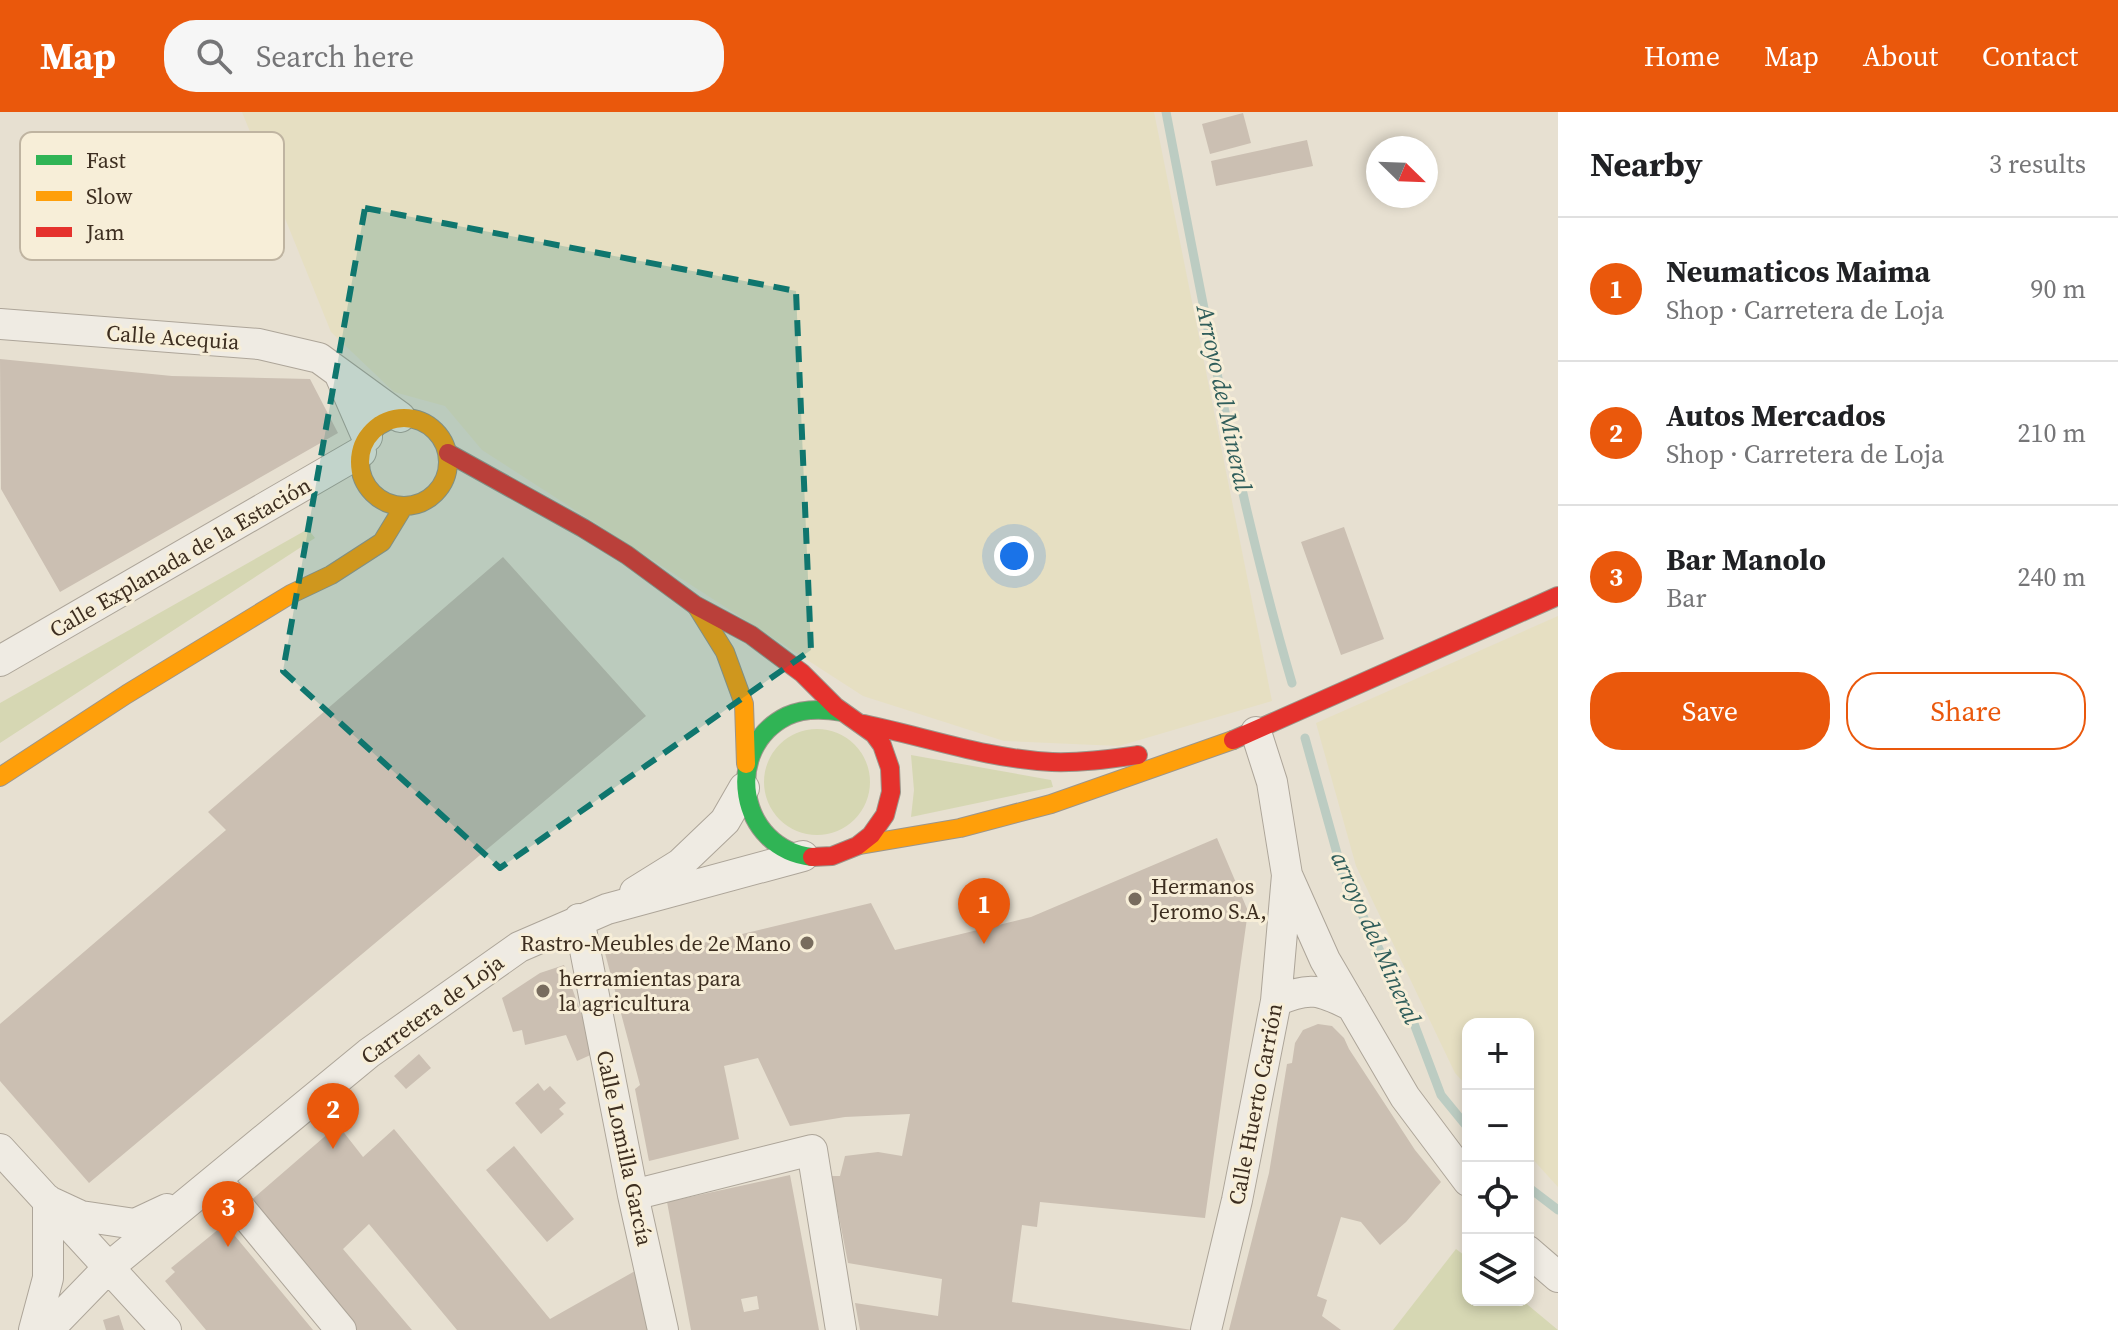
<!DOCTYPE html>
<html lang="en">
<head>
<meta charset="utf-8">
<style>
  body { margin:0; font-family:"Source Serif 4",serif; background:#f6f6f6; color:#202124 }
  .controls { position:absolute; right:24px; bottom:24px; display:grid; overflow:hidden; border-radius:16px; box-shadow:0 4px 12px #0003 }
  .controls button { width:72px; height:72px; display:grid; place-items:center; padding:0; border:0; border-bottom:2px solid #e0e0e0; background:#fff; color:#202124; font:40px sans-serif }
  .compass { position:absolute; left:1366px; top:24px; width:72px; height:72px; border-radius:50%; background:#fff; box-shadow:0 4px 12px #0003; rotate:113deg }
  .you { position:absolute; left:1014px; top:444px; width:28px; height:28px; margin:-20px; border:6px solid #fff; border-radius:50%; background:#1a73e8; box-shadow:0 0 0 12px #1a73e833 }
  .badge { display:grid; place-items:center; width:52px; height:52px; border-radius:50%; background:#ea580c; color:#fff; font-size:26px; font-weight:700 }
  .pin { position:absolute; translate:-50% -66px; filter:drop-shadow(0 2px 4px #0008) }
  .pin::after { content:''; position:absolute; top:42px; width:28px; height:24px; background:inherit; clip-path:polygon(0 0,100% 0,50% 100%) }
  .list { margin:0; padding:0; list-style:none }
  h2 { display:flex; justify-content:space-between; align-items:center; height:104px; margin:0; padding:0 32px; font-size:34px }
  h2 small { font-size:26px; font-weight:400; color:#757577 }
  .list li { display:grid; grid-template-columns:52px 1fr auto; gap:24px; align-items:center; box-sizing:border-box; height:144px; padding:0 32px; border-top:2px solid #e0e0e0 }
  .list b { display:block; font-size:30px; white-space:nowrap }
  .list p { margin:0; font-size:26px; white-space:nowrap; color:#757577 }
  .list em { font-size:26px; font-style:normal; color:#757577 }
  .actions { display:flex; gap:16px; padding:24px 32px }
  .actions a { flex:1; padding:18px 0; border:2px solid #ea580c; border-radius:32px; text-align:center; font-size:28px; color:#ea580c }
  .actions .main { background:#ea580c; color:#fff }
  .icon { flex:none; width:44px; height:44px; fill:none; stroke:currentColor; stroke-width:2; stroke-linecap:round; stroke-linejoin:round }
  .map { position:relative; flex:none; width:1558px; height:1218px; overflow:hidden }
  header { display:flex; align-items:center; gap:48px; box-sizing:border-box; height:112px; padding:0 40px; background:#ea580c; color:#fff }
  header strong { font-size:38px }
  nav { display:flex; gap:44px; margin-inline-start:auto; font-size:28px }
  .search { width:560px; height:72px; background:#f6f6f6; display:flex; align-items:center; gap:20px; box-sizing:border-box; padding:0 28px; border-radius:32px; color:#757577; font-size:30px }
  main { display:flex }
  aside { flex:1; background:#fff }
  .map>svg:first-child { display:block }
  .farmland { fill:#e6dfc2 }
  .green { fill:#d6d7b3 }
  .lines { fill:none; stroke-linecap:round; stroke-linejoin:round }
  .stream { stroke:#bcccc2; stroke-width:9 }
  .building { fill:#cbbfb2; fill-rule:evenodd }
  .street-casing { stroke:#ada599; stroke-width:32 }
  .fast-casing { stroke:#9c958a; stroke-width:20 }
  .slow-casing { stroke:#9c958a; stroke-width:20 }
  .jam-casing { stroke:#9c958a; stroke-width:20 }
  .street { stroke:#efebe3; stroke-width:30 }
  .fast { stroke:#30b455; stroke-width:18 }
  .slow { stroke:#ff9f0a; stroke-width:18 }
  .jam { stroke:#e5322d; stroke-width:18 }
  .marked { fill:#0f766e; fill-opacity:0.2; stroke:#0f766e; stroke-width:6; stroke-dasharray:16 10; stroke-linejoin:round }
  .poi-dot { fill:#786c5e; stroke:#f7eed8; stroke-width:3 }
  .labels { text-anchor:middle; stroke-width:6; stroke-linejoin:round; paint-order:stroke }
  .street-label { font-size:22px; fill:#3d2e20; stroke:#f7eed8 }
  .poi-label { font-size:22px; fill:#3d2e20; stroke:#f7eed8; text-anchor:start }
  .water-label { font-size:24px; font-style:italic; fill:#2f5d5a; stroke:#f7eed8 }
  .key { fill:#f7eed8; stroke:#bfb4a1; stroke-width:2 }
  .key-label { font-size:22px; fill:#3d2e20 }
</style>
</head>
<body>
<header>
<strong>Map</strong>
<div class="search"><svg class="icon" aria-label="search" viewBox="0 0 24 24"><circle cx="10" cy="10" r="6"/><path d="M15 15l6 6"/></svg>Search here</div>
<nav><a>Home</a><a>Map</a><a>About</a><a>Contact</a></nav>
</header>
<main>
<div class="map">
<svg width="1558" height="1218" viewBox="0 0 1558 1218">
  <rect width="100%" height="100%" fill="#e7e0d1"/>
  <path class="farmland" d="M242 0H1154L1272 589 1119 634 1004 629 863 584 482 338 445 294 394 280 331 220Z
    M1558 504V1075L1528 1042V912H1468V975L1455 961 1356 754 1316 611Z"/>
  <path class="green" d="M308 417 315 426 0 631V591Z
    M764 670a53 53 0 1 1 106 0a53 53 0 1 1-106 0Z
    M911 643 1051 668 1053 675 911 705 914 678Z
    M1456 1137 1468 1146V1188H1522L1558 1218H1393Z"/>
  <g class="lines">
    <path class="stream" d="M1166 0C1203 191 1237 384 1292 571
      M1305 626 1343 763 1410 901 1441 983 1468 1016
      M1528 1075 1558 1098"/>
  </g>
  <path class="building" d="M1243 1 1251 31 1210 42 1202 12Z
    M1307 28 1313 54 1216 74 1211 49Z
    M0 247 172 264 310 267 338 321 60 480 1 377Z
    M1344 415 1384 527 1341 543 1301 430Z
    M503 445 646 604 89 1071 0 969V912L226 718 208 700Z
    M1217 726 1248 799 1205 1106 1040 1090 1037 1115 1022 1113 1012 1190 1192 1218H860L855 1191 938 1204 942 1167 848 1151 831 1064H840L845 1044 878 1040 902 1044 910 1002 845 1005 790 1014 758 946 724 954 739 1027 649 1049 635 977 640 973 605 841 709 830 871 791 895 838 1031 805Z
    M564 853 595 941 577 949 566 923 525 933 522 918 513 920 502 886 540 861Z
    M1318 912 1332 914 1344 926 1349 937 1415 1038 1441 1070 1406 1110 1380 1133 1361 1110 1341 1105 1317 1184 1327 1188 1322 1204 1341 1218H1229L1269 1061 1287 952 1292 951 1295 931 1303 918Z
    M419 942 431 956 406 977 394 964Z
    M538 971 544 979 550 974 566 991 559 997 564 1002 541 1022 515 991Z
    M338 1013 363 1045 394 1017 550 1207 635 1159 648 1218H457L369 1112 343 1137 412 1218H355L249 1090Z
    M514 1034 574 1107 547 1130 486 1058Z
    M790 1063 819 1218H691L667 1090ZM757 1184 759 1197 744 1200 741 1187Z
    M225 1112 313 1218H206L165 1169 175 1160 171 1156Z
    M119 1203 124 1218H106L103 1208Z"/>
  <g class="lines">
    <defs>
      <path id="street" d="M0 212 259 232 319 246 400 305
        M340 263 367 325
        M0 549 361 340
        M1288 765 1325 848 1405 985 1468 1069
        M635 780 680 752 725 709 744 676
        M579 807 633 1083 663 1218
        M1276 889C1310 874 1320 878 1352 894
        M0 1037 166 1218
        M216 1067 341 1218
        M633 1083 812 1038 841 1218
        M53 1091 81 1104 135 1112 167 1097
        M1528 1139 1558 1165
        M34 1218 48 1166V1088
        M48 1218 109 1155 369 941 519 835 607 797 803 744
        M1206 1218 1237 1088 1276 889 1287 763 1272 670 1256 620"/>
      <path id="fast" d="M812 745C738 737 722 636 787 604 804 596 824 597 842 600"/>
      <path id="slow" d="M360 350a44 44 0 1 1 88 0a44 44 0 1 1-88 0Z
        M697 495 725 540 744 592 746 652
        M0 665 127 582 291 482 331 463 382 430 404 394
        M860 733 960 716 1051 692 1233 628"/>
      <path id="jam" d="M448 341 583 416 627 443 695 493 751 523 802 561 836 595 874 622 882 633 890 656 891 680 885 703 871 723 857 734 832 744 812 745
        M864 612C926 625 988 647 1052 650 1081 651 1109 647 1138 643
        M1233 628 1558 484"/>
    </defs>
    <use href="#street" class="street-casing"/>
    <use href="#fast" class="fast-casing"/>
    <use href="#slow" class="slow-casing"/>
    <use href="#jam" class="jam-casing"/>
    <use href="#street" class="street"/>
    <use href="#fast" class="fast"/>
    <use href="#slow" class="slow"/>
    <use href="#jam" class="jam"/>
  </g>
  <path class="marked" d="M365 96 796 179 811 538 500 756 283 559Z"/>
  <g class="poi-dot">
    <circle cx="1135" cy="787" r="8"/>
    <circle cx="807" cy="831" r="8"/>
    <circle cx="543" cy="879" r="8"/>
  </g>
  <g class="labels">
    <g class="street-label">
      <text transform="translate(173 225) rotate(4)" y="8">Calle Acequia</text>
      <text transform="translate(180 445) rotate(-30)" y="8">Calle Explanada de la Estación</text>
      <text transform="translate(432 897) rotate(-36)" y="8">Carretera de Loja</text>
      <text transform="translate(1255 992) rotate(-79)" y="8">Calle Huerto Carrión</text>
      <text transform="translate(625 1036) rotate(78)" y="8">Calle Lomilla García</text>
    </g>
    <g class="poi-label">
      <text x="1151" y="782">Hermanos<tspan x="1151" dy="25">Jeromo S.A,</tspan></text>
      <text x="791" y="839" text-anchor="end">Rastro-Meubles de 2e Mano</text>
      <text x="559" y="874">herramientas para<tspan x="559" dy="25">la agricultura</tspan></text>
    </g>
    <g class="water-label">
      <text transform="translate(1224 286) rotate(78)" y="8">Arroyo del Mineral</text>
      <text transform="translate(1376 826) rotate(66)" y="8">arroyo del Mineral</text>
    </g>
  </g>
  <rect x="20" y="20" width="264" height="128" rx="12" class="key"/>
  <rect x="36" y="43" width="36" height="10" fill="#30b455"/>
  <rect x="36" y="79" width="36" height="10" fill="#ff9f0a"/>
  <rect x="36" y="115" width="36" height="10" fill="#e5322d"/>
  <g class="key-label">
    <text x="86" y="56">Fast</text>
    <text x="86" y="92">Slow</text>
    <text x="86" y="128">Jam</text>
  </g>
</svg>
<div class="controls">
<button>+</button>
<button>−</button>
<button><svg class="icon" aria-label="locate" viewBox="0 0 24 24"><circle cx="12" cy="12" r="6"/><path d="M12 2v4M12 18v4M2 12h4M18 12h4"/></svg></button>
<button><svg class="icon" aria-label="layers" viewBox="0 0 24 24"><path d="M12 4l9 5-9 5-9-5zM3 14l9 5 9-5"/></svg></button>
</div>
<svg class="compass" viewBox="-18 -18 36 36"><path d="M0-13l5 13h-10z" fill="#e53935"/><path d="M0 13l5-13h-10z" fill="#757577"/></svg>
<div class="you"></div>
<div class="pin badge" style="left:984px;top:832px">1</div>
<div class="pin badge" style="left:333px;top:1037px">2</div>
<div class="pin badge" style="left:228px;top:1135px">3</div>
</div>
<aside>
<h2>Nearby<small>3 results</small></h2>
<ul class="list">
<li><span class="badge">1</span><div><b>Neumaticos Maima</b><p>Shop · Carretera de Loja</p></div><em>90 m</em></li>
<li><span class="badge">2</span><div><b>Autos Mercados</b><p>Shop · Carretera de Loja</p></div><em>210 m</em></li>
<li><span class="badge">3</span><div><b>Bar Manolo</b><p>Bar</p></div><em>240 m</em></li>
</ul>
<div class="actions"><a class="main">Save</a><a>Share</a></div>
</aside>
</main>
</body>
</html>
